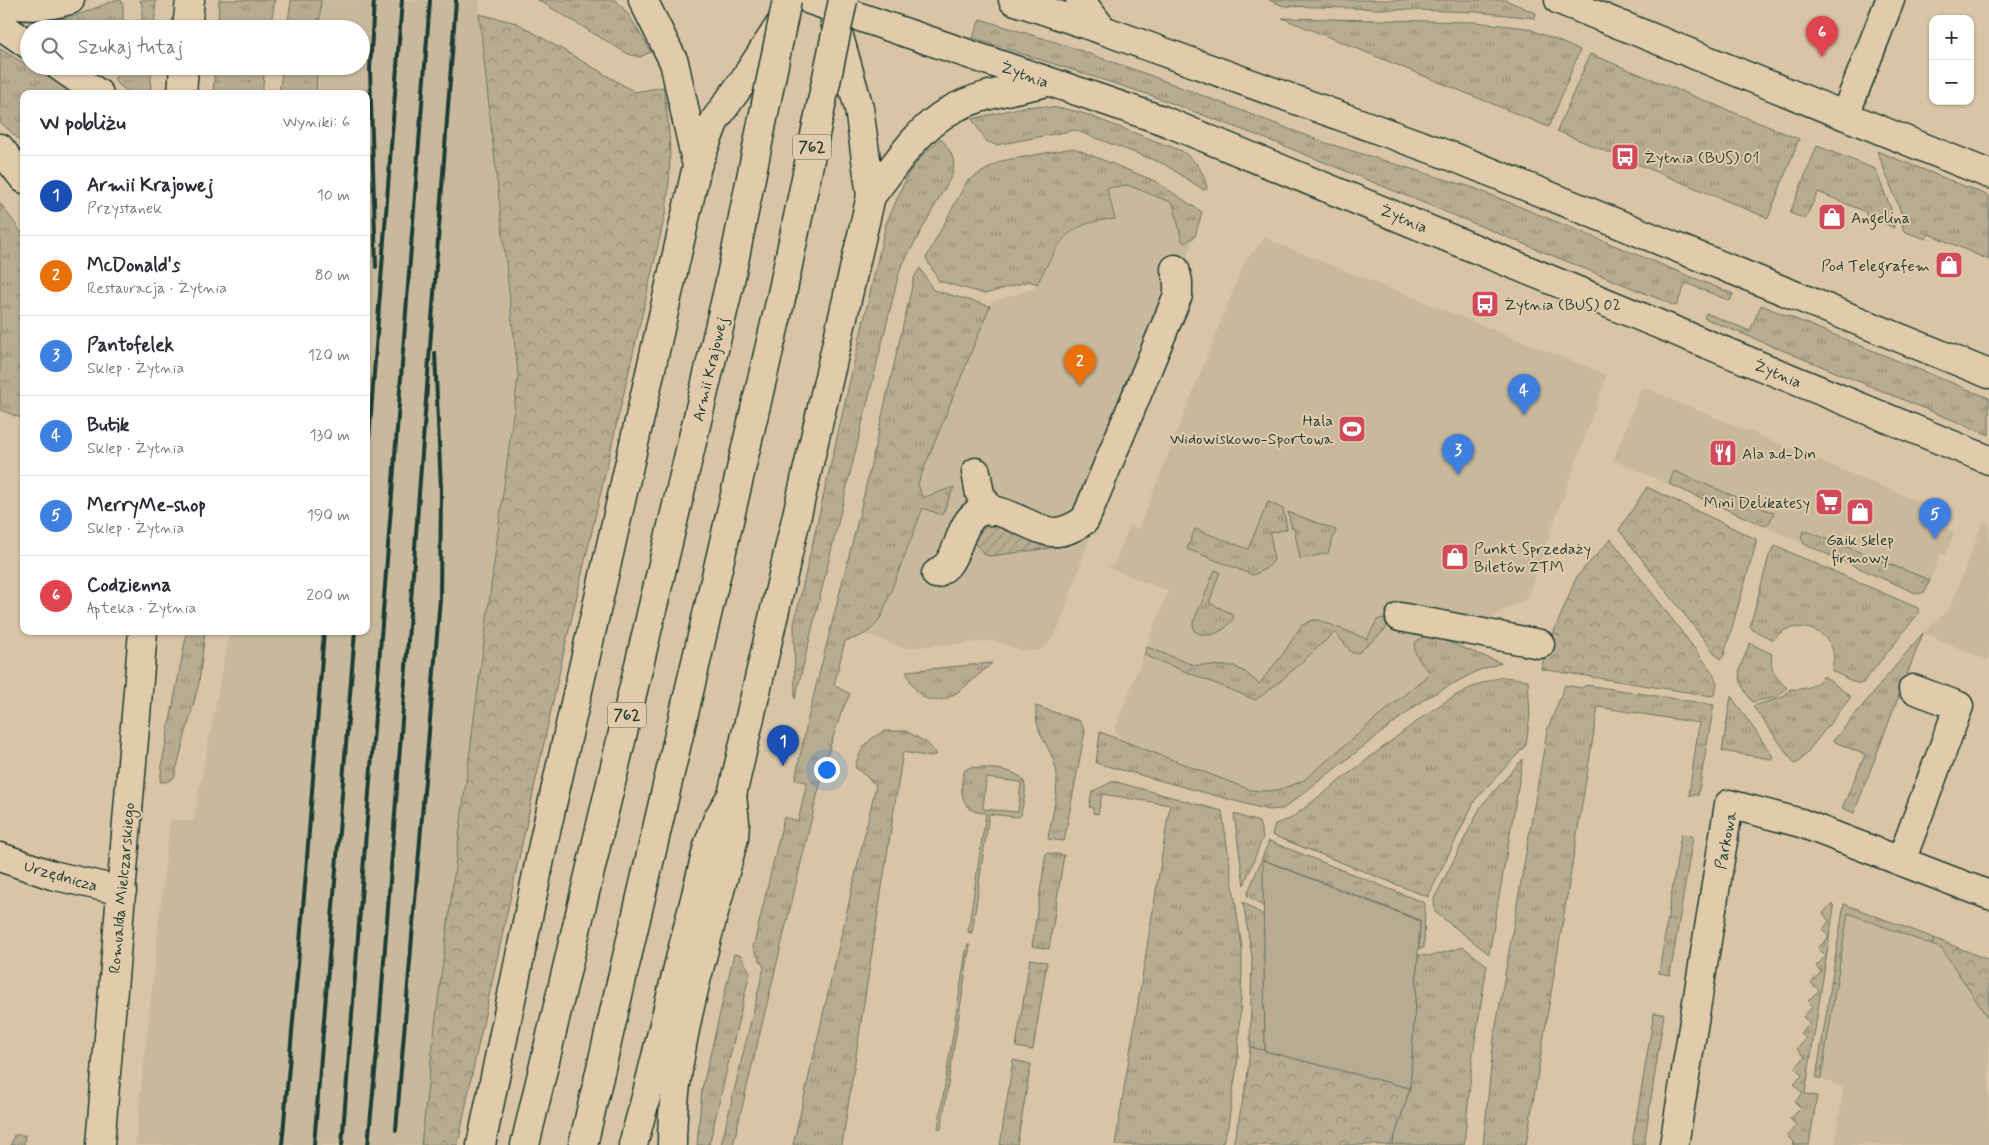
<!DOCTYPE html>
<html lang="pl">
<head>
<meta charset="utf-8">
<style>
  body { margin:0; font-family:Mynerve,sans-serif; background:#f7f7f7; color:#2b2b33 }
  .controls { position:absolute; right:15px; top:15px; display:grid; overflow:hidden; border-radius:10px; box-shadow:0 1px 4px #0004 }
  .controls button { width:45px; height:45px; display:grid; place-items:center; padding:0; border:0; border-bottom:1px solid #e1e1e2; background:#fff; color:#2b2b33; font:25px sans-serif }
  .you { position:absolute; left:826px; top:769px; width:18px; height:18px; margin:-12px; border:4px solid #fff; border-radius:50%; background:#1a73e8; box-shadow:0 0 0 8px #1a73e833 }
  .badge { display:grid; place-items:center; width:32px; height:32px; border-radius:50%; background:#111827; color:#fff; font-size:16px; font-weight:700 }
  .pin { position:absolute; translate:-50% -41px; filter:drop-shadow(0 1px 2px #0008) }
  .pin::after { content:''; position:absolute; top:26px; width:18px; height:15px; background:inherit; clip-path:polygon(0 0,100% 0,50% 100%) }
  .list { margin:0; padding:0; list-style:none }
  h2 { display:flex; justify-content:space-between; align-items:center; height:65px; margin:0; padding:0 20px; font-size:21px }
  h2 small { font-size:16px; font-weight:400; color:#7c7c81 }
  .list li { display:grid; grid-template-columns:32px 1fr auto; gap:15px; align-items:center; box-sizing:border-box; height:80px; padding:0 20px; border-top:1px solid #e1e1e2 }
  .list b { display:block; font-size:19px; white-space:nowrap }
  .list p { margin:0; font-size:16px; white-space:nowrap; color:#7c7c81 }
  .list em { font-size:16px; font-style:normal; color:#7c7c81 }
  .icon { flex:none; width:28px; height:28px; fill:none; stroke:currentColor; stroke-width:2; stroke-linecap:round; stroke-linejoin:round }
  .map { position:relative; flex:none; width:1989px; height:1145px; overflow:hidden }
  .search { position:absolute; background:#fff; box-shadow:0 1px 4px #0004; left:20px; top:20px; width:350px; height:55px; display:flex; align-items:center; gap:12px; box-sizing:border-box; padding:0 18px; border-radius:28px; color:#7c7c81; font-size:19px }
  .panel { position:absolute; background:#fff; box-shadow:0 1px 4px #0004; left:20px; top:90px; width:350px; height:545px; border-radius:10px }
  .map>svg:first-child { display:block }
  .built { fill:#c8b99c }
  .grass { fill:url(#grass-tufts); stroke:#6b7462; fill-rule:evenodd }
  .forest { fill:url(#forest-crowns); stroke:#6b7462 }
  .park { fill:#b7ac91; stroke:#6b7462 }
  .garden { fill:url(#garden-furrows); stroke:#6b7462 }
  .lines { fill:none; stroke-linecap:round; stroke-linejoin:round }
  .minor-casing { stroke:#1f3d34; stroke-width:31 }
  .major-casing { stroke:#1f3d34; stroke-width:31 }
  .minor { stroke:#e1cbab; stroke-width:28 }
  .major { stroke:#e1cbab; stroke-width:28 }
  .rail { stroke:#1f3d34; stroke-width:4 }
  .major-bridge-casing { stroke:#1f3d34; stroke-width:31; stroke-linecap:butt }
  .major-bridge { stroke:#e1cbab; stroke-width:28 }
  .labels { text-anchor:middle; stroke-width:4; stroke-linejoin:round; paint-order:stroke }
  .shield { fill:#e1cbab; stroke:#596858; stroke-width:1 }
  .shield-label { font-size:15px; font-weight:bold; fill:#1f3d34 }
  .street-label { font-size:16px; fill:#1f3d34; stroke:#e1cbab }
  .poi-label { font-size:16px; fill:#1f3d34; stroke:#e1cbab; text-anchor:start }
</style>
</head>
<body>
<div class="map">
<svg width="1989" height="1145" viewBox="0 0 1989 1145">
  <defs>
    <pattern id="grass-tufts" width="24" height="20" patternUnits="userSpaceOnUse" patternTransform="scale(1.25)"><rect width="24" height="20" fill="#b7ac91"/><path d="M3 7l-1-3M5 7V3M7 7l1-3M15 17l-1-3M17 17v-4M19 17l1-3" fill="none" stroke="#948d77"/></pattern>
    <pattern id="forest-crowns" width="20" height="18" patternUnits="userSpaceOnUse" patternTransform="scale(1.25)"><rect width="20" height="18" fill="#b7ac91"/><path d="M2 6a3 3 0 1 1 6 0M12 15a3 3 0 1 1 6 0" fill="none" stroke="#948d77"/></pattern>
    <pattern id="garden-furrows" width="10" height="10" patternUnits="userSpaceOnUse" patternTransform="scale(1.25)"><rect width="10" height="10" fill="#b7ac91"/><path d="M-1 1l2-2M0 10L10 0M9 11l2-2" fill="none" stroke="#948d77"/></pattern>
  </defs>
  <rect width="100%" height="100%" fill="#d9c5a6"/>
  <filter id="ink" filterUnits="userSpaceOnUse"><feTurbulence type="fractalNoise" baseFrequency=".02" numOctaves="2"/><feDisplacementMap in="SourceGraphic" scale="10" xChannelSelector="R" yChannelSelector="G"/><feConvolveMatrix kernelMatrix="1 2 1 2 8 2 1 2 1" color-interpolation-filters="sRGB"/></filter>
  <g filter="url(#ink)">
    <path class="built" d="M324 0H480L479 14 517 379 438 1000 421 1145H135L170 819 193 822 230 631H366V94H285L288 66H361V29H292L295 1Z
      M1127 185 1174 204 1182 241 1186 243 1195 236 1181 271 1194 277 1093 528 1059 627 1051 640 1042 649 1034 651 1021 650 994 641 903 648 865 634 875 628 881 617 924 508 942 515 953 488 921 498 918 483 991 302 1035 288 1055 252 1070 232 1092 222 1115 219 1107 188Z
      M1264 238 1607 375 1527 598 1499 613 1491 620 1483 621 1467 616 1456 645 1439 672 1430 673 1304 780 1275 791 1266 792 1251 790 1121 740 1114 731 1168 591 1106 567 1114 565 1130 524 1138 530 1244 263Z
      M1642 387 1922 503 1916 516 1955 532 1945 555 1941 554 1925 592 1918 594 1613 460Z
      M1983 522 1989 524V661L1923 633 1949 609Z
      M1848 913 1942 949 1989 1020V1145H1835L1843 1088 1821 1078Z"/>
    <path class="grass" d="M116 0H121L123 6V29H29L27 25 29 22 70 18Z
      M140 0H156L154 29H142V6Z
      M219 0H275L270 29H218Z
      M291 0H321L319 29H287Z
      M538 0H616L630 17 651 52 640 57 628 54Z
      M1269 0H1505L1536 13 1535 18 1477 12 1284 6Z
      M1282 18 1476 22 1527 28 1580 50 1549 127Z
      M980 19 1065 45 1149 75 1323 142 1474 188 1733 294 1730 301 1686 283 1676 306 1277 143 1150 95 973 38Z
      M0 49 77 94H24V144L0 122Z
      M1590 54 1799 139 1768 218 1557 131Z
      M122 66H152L150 94C132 94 128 94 114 80Z
      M215 66H265L262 94H213Z
      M283 66H317L316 94H279Z
      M1037 106 1066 109 1082 113 1182 151C1197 162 1204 171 1207 189L1204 190 1164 164 1075 130 996 145 986 141 972 119 1023 107Z
      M941 138C950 152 957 157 952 175L900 269 795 699 794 624 886 224 908 174 922 156Z
      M1817 146 1875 169 1891 209 1894 228 1866 215V212L1818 192 1805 219 1790 213Z
      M1073 148 1155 181 1202 212 1195 236 1185 243 1182 241 1173 203 1127 185 1107 188 1115 219C1064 222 1059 244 1037 284L1029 281 985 294 939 281 926 258 967 181 1001 161Z
      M1877 151 1989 196V260L1929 234 1926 239 1903 231 1902 215Z
      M0 203 24 236V419L0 410Z
      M920 268 933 290 990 306 918 483 922 498 954 487 942 515 923 508 881 617C872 632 862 637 845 641L834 685 850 694 841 713 826 759 733 1145H721L764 967 753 948 784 817 798 821 807 782 795 780 809 714 859 516 914 278Z
      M1761 305 1989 398V435L1704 318 1706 313 1750 331Z
      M1674 471 1774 513 1769 523 1764 526 1760 524 1669 484Z
      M1268 502 1283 509 1287 529 1270 533 1274 560C1269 568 1262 571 1253 575L1187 549 1195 529 1248 549Z
      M1288 512 1336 530 1328 553 1300 559 1294 528 1292 529Z
      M1804 530 1930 580 1925 592 1918 594 1804 544 1801 537Z
      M1775 546 1918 608V614L1863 683H1856L1832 671C1833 664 1835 655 1832 648 1825 630 1802 623 1785 630 1780 632 1776 637 1773 640L1753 630 1750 626 1769 556Z
      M1215 570 1220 572 1209 603 1231 613 1234 617C1226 631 1209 641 1194 631L1193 623Z
      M1384 618 1387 626 1385 630 1358 653H1352L1335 632 1282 680 1256 700 1144 655 1147 647 1193 665 1234 666 1245 672 1259 684 1283 654 1301 626 1313 620H1319L1367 639 1377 620Z
      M187 631H205L199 683 174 778 166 782H160L163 758Z
      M1923 633 1854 813 1842 808 1865 755 1833 741Z
      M1430 635 1501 663 1477 671 1426 698 1283 809 1268 810 1096 763 1100 732 1251 790C1273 793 1284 789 1304 780L1430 673C1418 660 1402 641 1430 635Z
      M1750 643 1772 654C1769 670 1776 678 1787 688L1777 697 1752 702C1733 674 1738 673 1750 643Z
      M992 663C963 688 928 729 906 671Z
      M1824 676 1851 697 1801 760 1795 764 1753 706 1783 697 1790 689C1805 690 1814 687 1824 676Z
      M1503 677 1528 680 1530 715 1526 745 1475 800 1428 897 1272 835 1275 824 1290 819C1321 795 1351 772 1382 748 1419 720 1456 687 1503 677Z
      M1565 685 1581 688 1587 685 1714 705 1698 795H1689L1699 723 1598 707 1526 1145H1483L1494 1038 1547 731Z
      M1731 696 1772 755 1773 757 1771 759 1722 751Z
      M1036 706 1080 721 1085 731 1064 841 1048 839C1051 819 1060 788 1056 769 1050 744 1034 734 1036 706Z
      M886 731H906L927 743 937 754 931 757 903 752 842 1145H793L876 785 855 767C860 749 868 737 886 731Z
      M1523 759 1489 954 1435 912 1434 899 1481 806Z
      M971 767C986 769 1025 767 1025 787 1026 796 1022 806 1021 815L1018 817 989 814 972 933 968 932 986 813C982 813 978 812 974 811 959 804 960 782 965 770ZM986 778 1021 782 1018 812 983 809Z
      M1113 781 1222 811 1242 948V972L1238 1058 1228 1126 1222 1145H1115L1170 805 1102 794 1098 814 1093 813V808L1089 807 1092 792Z
      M1234 814 1259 822 1263 837 1244 885Z
      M1681 834 1691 835 1693 837 1670 975 1659 973Z
      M1269 841 1425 903 1424 948H1419L1420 920 1264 860V907L1247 895Z
      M1046 853 1064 855 1049 949 1032 946Z
      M1243 902 1264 916 1265 1051 1250 1047 1252 957Z
      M1832 904 1834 907 1805 1094 1817 1096 1809 1145H1792L1794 1143 1787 1136 1796 1125 1790 1119 1801 1108 1795 1102 1803 1093 1794 1085 1802 1075 1795 1068 1805 1057 1797 1049 1806 1038 1800 1033 1810 1023 1803 1017 1813 1006 1808 1001 1819 990 1811 983 1821 972 1816 966 1826 956 1818 948 1829 937 1823 930 1829 921 1823 913Z
      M1844 904 1934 938 1932 945 1848 913 1821 1078H1816Z
      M967 945H970L941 1129 938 1128Z
      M1463 947 1487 965 1473 1054 1464 1145H1392L1410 1088 1418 955 1432 956Z
      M734 954 740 955 750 972 709 1145H697L702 1089Z
      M1030 959 1047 962 1033 1050 1016 1047Z
      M1654 1013 1664 1014 1644 1145H1632Z
      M1013 1060 1031 1064 1017 1145H1000Z
      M14 1135H25L24 1145H11Z"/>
    <path class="forest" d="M479 14 517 23 635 92 663 87C671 131 672 167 666 211L562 660 471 1079 458 1145H421L438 1000 518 376Z
      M1647 487 1756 539V544L1724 655 1721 659 1716 655 1619 530Z
      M1611 539 1713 673 1717 683 1715 694 1712 696 1541 669 1550 634H1553L1577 576Z
      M1934 938 1989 960V1020L1942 949 1932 945Z
      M1250 1047 1410 1088 1392 1145H1233L1247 1081Z"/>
    <path class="park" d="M1263 860 1420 921 1410 1088 1265 1051Z"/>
    <path class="garden" d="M985 524 1093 528 1088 535 1066 546 991 556 985 555 971 539 979 528Z"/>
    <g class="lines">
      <defs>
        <path id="minor" d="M810 0 1162 120 1989 460
          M1013 0 1103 30 1456 158 1989 374
          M1559 0 1989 174
          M187 29 190 0
          M182 94 184 66
          M1845 115 1890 0
          M976 472 980 494 991 511
          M936 574C939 571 945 568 948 564 959 550 960 528 973 516 994 496 1033 534 1057 532 1068 531 1076 526 1085 520L1178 295V282L1175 269
          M1400 617 1540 644
          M0 857 52 875 122 891
          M1901 861 1959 706 1913 689
          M100 1145 143 631
          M672 1145C672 1044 709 936 734 838L735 822 732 795
          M1674 1145 1729 804 1801 823 1989 895"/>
        <path id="major" d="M643 0 674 62 697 166
          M1080 0 1103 30
          M0 3C23 7 48 7 70 0
          M0 25 29 45
          M59 66 99 94
          M0 148 24 179
          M871 196C894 167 916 130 949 111 978 94 1015 90 1047 82
          M481 1145 544 840 697 166 715 120 744 80 783 20
          M525 1145 729 286
          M583 1145 782 294
          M633 1145 646 1097 708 846 718 818 732 795 871 196 859 108 835 22"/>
      </defs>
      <use href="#minor" class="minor-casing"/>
      <use href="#major" class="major-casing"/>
      <use href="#minor" class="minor"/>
      <use href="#major" class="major"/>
      <path class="rail" d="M374 0 370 70 376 267
        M366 480 402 0
        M396 1130 440 599 441 489 435 353
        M282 1145 305 885 324 631
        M314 1145 355 631
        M342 1145 430 0
        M368 1145 378 1041 456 0"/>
      <defs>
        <path id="major-bridge" d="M729 286 787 0
          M782 294 843 0"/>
      </defs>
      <use href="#major-bridge" class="major-bridge-casing"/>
      <use href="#major-bridge" class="major-bridge"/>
    </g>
  </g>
  <defs>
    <symbol id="bus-square" viewBox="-11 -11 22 22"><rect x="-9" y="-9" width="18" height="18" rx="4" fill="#d1495b" stroke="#e1cbab"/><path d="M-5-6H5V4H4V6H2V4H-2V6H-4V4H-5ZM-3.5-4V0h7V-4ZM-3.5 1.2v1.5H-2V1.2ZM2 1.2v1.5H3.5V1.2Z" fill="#fff"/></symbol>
    <symbol id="shop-square" viewBox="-11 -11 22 22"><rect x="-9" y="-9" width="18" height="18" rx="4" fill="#d1495b" stroke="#e1cbab"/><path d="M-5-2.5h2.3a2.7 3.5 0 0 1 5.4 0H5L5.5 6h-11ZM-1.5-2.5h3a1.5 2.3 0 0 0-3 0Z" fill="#fff"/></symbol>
    <symbol id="stadium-square" viewBox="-11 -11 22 22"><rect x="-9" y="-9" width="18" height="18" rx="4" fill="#d1495b" stroke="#e1cbab"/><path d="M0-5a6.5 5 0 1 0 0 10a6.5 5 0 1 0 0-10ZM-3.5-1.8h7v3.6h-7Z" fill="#fff"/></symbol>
    <symbol id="restaurant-square" viewBox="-11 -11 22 22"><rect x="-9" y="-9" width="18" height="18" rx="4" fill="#d1495b" stroke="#e1cbab"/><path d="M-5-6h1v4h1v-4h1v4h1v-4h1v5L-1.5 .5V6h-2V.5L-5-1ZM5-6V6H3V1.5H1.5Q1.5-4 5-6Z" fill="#fff"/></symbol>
    <symbol id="supermarket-square" viewBox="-11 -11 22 22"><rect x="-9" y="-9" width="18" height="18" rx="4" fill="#d1495b" stroke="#e1cbab"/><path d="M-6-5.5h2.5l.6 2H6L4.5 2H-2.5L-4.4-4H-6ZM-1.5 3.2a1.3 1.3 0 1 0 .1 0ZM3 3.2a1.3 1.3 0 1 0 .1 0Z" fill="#fff"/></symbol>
  </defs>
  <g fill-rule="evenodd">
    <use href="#bus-square" x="1609" y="141" width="32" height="32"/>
    <use href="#shop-square" x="1816" y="201" width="32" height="32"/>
    <use href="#shop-square" x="1933" y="249" width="32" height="32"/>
    <use href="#bus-square" x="1469" y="288" width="32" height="32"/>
    <use href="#stadium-square" x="1336" y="413" width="32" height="32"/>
    <use href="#restaurant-square" x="1707" y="437" width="32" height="32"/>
    <use href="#supermarket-square" x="1813" y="486" width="32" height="32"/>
    <use href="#shop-square" x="1844" y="496" width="32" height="32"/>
    <use href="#shop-square" x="1439" y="541" width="32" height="32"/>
  </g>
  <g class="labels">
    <g class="shield">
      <rect x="793" y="134.5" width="38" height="25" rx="4"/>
      <rect x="608" y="702.5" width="38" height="25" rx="4"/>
    </g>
    <g class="shield-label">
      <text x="812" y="152">762</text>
      <text x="627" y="720">762</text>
    </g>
    <g class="street-label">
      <text transform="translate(1025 74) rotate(19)" y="6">Żytnia</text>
      <text transform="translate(1404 218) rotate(22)" y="6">Żytnia</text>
      <text transform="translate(709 369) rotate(-77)" y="6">Armii Krajowej</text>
      <text transform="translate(1778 373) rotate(22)" y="6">Żytnia</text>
      <text transform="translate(1725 840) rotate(-79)" y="6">Parkowa</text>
      <text transform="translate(61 875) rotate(16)" y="6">Urzędnicza</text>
      <text transform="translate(121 888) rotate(-85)" y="6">Romualda Mielczarskiego</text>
    </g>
    <g class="poi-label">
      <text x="1644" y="163">Żytnia (BUS) 01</text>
      <text x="1851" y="223">Angelina</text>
      <text x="1930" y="271" text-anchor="end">Pod Telegrafem</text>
      <text x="1504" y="310">Żytnia (BUS) 02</text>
      <text x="1333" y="426" text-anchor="end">Hala<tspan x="1333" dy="18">Widowiskowo-Sportowa</tspan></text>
      <text x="1742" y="459">Ala ad-Din</text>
      <text x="1810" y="508" text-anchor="end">Mini Delikatesy</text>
      <text x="1860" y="545" text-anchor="middle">Gaik sklep<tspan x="1860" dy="18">firmowy</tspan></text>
      <text x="1474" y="554">Punkt Sprzedaży<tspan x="1474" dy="18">Biletów ZTM</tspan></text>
    </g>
  </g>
</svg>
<div class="controls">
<button>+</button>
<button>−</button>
</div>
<div class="you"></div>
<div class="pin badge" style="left:783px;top:766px;background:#1a4fb4">1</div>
<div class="pin badge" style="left:1080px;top:386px;background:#e8710a">2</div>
<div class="pin badge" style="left:1458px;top:475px;background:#3f7fe0">3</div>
<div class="pin badge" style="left:1524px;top:415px;background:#3f7fe0">4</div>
<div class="pin badge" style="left:1935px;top:539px;background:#3f7fe0">5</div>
<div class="pin badge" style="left:1822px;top:57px;background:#e0444e">6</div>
<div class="search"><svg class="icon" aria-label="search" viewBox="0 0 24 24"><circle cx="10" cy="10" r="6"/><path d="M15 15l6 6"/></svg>Szukaj tutaj</div>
<section class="panel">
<h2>W pobliżu<small>Wyniki: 6</small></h2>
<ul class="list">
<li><span class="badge" style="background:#1a4fb4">1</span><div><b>Armii Krajowej</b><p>Przystanek</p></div><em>10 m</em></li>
<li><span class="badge" style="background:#e8710a">2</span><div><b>McDonald's</b><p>Restauracja · Żytnia</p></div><em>80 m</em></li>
<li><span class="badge" style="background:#3f7fe0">3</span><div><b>Pantofelek</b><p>Sklep · Żytnia</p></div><em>120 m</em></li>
<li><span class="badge" style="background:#3f7fe0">4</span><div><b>Butik</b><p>Sklep · Żytnia</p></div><em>130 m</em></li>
<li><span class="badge" style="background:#3f7fe0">5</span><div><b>MerryMe-shop</b><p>Sklep · Żytnia</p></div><em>190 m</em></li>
<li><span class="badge" style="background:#e0444e">6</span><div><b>Codzienna</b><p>Apteka · Żytnia</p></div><em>200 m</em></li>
</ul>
</section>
</div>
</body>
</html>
